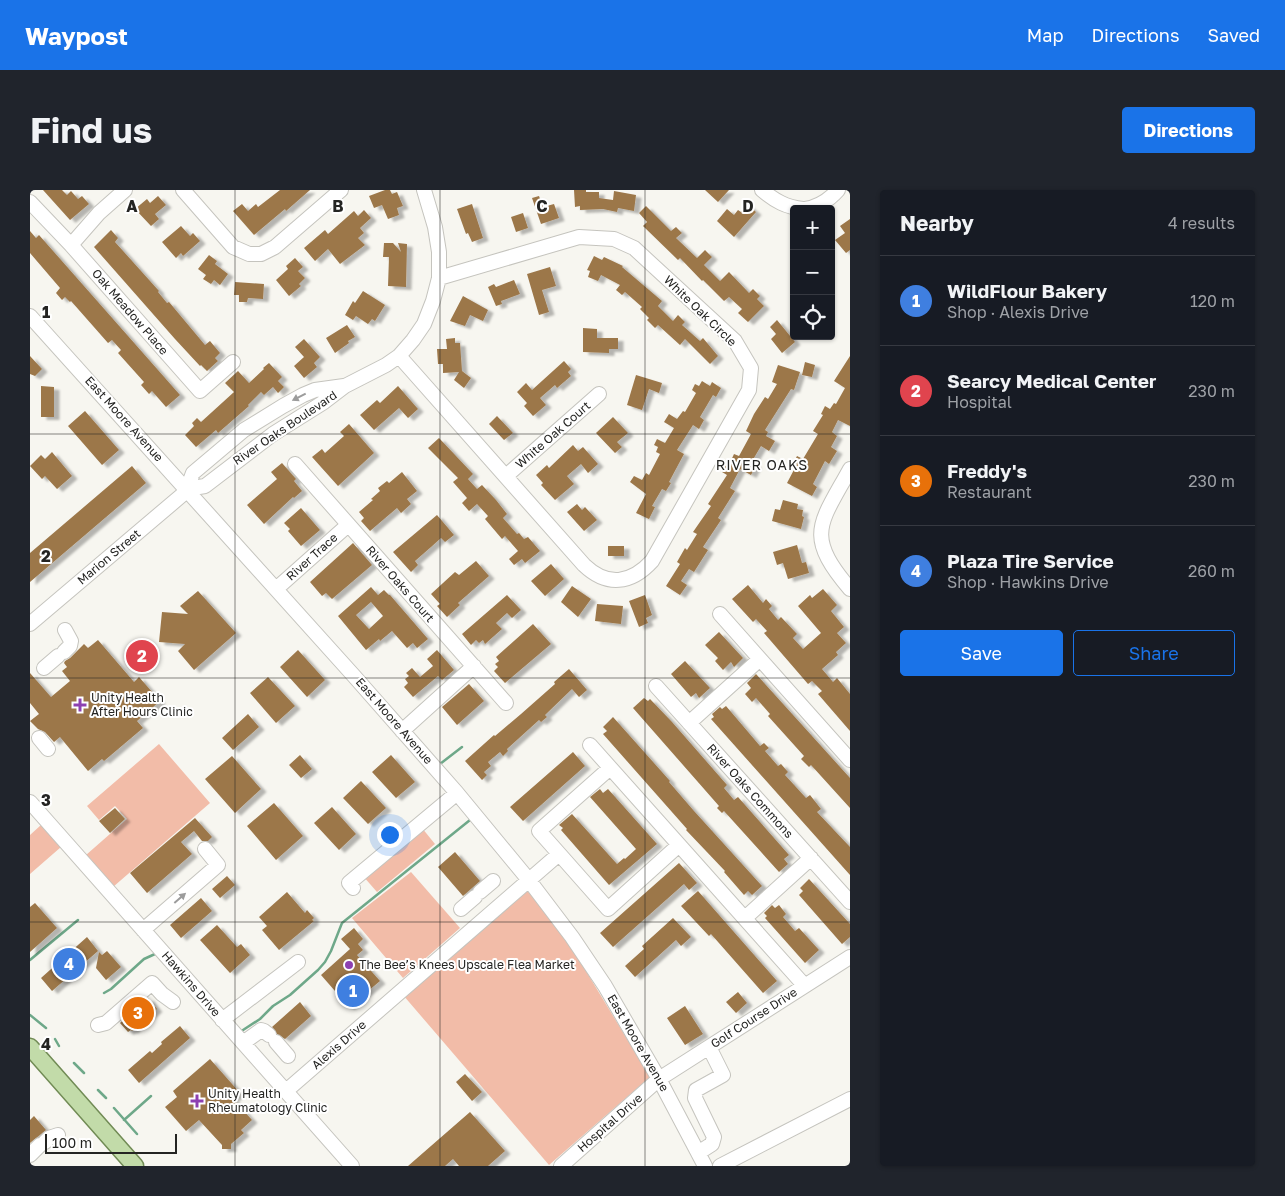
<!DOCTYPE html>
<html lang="en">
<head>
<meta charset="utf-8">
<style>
  body { margin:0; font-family:"Golos Text",sans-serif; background:#20242c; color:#f1f3f6 }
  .controls { position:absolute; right:15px; top:15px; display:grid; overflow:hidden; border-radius:5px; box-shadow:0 1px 4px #0004 }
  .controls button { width:45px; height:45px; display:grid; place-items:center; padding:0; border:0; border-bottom:1px solid #363941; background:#171b24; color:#f1f3f6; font:25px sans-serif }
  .scale { position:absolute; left:15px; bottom:12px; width:132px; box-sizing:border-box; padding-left:5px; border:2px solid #242422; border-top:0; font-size:14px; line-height:18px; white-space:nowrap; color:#242422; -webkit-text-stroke:4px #fff; paint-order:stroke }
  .you { position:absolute; left:359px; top:644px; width:18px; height:18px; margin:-12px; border:4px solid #fff; border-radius:50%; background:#1a73e8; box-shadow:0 0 0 8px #1a73e833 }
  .badge { display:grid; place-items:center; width:32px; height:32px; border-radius:50%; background:#1a73e8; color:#fff; font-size:16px; font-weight:700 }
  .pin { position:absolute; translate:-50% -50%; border:2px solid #fff; box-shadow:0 1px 5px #0006 }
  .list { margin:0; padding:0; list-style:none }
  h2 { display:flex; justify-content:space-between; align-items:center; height:65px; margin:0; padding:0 20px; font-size:21px }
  h2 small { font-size:16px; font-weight:400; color:#9ea1a6 }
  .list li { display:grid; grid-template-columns:32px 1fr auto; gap:15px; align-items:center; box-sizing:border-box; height:90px; padding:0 20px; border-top:1px solid #363941 }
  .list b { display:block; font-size:19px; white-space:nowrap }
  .list p { margin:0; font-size:16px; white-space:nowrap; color:#9ea1a6 }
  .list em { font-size:16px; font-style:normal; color:#9ea1a6 }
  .actions { display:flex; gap:10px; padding:15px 20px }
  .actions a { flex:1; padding:11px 0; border:1px solid #1a73e8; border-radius:5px; text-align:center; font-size:18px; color:#1a73e8 }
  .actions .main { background:#1a73e8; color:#fff }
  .icon { flex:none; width:28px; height:28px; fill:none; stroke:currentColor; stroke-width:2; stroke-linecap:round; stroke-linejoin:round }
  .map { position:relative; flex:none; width:820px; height:976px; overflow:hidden; border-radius:5px }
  header { display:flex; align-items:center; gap:30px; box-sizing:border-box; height:70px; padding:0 25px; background:#1a73e8; color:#fff }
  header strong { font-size:24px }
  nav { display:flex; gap:28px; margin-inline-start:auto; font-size:18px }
  .intro { display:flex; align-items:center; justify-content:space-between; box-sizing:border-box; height:120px; padding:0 30px }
  h1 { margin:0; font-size:35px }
  .button { padding:12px 22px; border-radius:5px; background:#1a73e8; color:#fff; font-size:18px; font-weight:700 }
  main { display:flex; gap:30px; padding:0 30px }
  aside { flex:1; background:#171b24; border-radius:5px; box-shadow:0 1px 4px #0004 }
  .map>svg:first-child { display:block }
  .green { fill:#f2bca8 }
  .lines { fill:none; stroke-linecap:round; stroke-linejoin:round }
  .stream { stroke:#6ea889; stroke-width:2.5 }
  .building { fill:#9c774a; fill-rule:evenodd; filter:url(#shadow) }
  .minor-casing { stroke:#c5c4be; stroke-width:16 }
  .major-casing { stroke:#718b55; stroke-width:19 }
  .minor { stroke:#fff; stroke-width:14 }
  .major { stroke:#c2dba9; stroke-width:16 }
  .oneway { fill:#9c9c9c }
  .grid { fill:none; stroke:#242422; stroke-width:1; stroke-opacity:0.55 }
  .poi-dot { fill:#8d40b1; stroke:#fff; stroke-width:2 }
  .labels { text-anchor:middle; stroke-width:4; stroke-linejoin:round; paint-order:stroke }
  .street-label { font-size:12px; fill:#242422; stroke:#fff }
  .poi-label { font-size:12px; fill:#242422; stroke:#fff; text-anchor:start }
  .neighbourhood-label { font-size:14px; letter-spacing:1px; fill:#242422; stroke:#fff }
  .grid-label { font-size:16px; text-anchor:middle; font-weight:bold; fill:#242422; stroke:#fff; stroke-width:4; stroke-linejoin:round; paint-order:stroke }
</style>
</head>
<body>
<header>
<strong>Waypost</strong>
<nav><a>Map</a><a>Directions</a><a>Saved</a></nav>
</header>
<div class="intro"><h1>Find us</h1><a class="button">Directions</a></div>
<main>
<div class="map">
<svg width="820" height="976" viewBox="0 0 820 976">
  <defs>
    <filter id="shadow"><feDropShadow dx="5.5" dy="3" stdDeviation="1" flood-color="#0004"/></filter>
  </defs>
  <rect width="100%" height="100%" fill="#f7f6f0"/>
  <path class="green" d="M129 554 180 613 83 697 56 665 97 629 85 616 69 630 57 616Z
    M11 635 31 657 0 684V645Z
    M392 638 405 654 347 702 333 686Z
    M381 682 430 738 373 788 322 728Z
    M496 699 536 748 620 887 519 975 373 805Z"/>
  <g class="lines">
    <path class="stream" d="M410 574 432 557
      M0 770 48 730
      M74 803 81 799 114 769 125 764
      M0 825 16 838
      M210 842 230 829 243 816 260 805 288 780 295 772 301 761 312 733 440 630
      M25 849 29 856
      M44 873 54 883
      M68 900 76 908
      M84 918 107 944
      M94 930 121 906"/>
  </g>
  <path class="building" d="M13 0H32L37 5 41 1 48 9 52 6 59 14 40 30Z
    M250 0H280L256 21 255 19 224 45 203 21 212 14 218 21 226 14 228 17Z
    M355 0H360L362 4 367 2 373 16 367 18 369 25 358 29 352 15 344 18 339 6Z
    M544 0H556V2H569V8L583 10 584 1 606 5 604 21 588 18 587 22 573 19 550 20V16L545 17Z
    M675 0H699L688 12Z
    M128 6 136 15 125 24 129 29 121 36 105 19 117 9 120 13Z
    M509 6 513 17 524 14 529 28 511 34 502 8Z
    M442 14 453 48 442 52 438 43 436 44 427 19Z
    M718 15 726 22 704 47 687 31 697 19 704 25 708 20 711 22Z
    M616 16 641 41 646 37 652 43 646 48 667 68 675 60 682 67 674 75 690 91 699 82 719 103 723 99 730 106 727 109 734 116 718 132 708 123 712 119 699 107 694 111 673 90 672 91 650 68 648 70 613 36 617 32 609 23Z
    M334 20 341 28 330 38 334 43 328 48 335 55 310 74 298 59 285 71 274 58 295 40 298 44 324 21 328 26Z
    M493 23 498 38 486 42 481 27Z
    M820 29V60L816 63 805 50 815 43 810 36Z
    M151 36 160 46 163 43 170 51 153 66 151 63 146 68 132 52Z
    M81 40 88 48 85 52 129 101 128 102 137 113 139 112 175 155 180 151 190 163 185 168 188 171 177 181 171 175 170 176 145 149 64 57Z
    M0 41 6 48 9 45 150 205 136 217 122 201 119 204 111 195 114 192 88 163 91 160 82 150 78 153 41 111 40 112 35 107 32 110 26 103 30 98 0 63Z
    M354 53H363L371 62 368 53 377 54 376 97 358 96 359 67H353Z
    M179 65 187 71 185 74 198 84 190 95 184 90 181 94 173 89 176 85 168 79Z
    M564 66 572 70 574 67 593 76 592 77 632 111 628 116 643 131 648 125 655 132 652 135 670 151 673 148 688 166 680 174 655 149 650 155 628 135 625 138 617 130 619 128 610 119 612 117 595 102 592 105 586 100 590 95 571 85 568 91 558 87 560 81 557 80Z
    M265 68 273 77 268 81 275 88 269 94 271 96 259 106 246 90 258 79 256 76Z
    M520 77 526 96 512 100 519 122 509 125 497 84Z
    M484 90 490 104 471 111 472 114 466 116 458 97 464 94 466 97Z
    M205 92 234 94 233 109 218 108 217 112H209V105H204Z
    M333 101 355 115 345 131 342 129 338 134 326 126 323 130 315 125 323 111 325 113Z
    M433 106 458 120 453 131 440 125 435 136 420 131Z
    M747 130 765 152 752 163 741 149 746 144 740 137Z
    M317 135 325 147 318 151 319 153 305 163 296 148Z
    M553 138 567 139V148H588V159H579V163L553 162Z
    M425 148V153H430L432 181 441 188 434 198 424 190 429 182 413 183V174H408L407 159H417L416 149Z
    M274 149 290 167 284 173 287 177 274 188 264 176 274 167 265 157Z
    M0 166 12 179 5 186 0 184Z
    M820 166V236L808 230 802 242 807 246 801 257 807 261 799 274 795 271 783 294 787 297 782 306 757 293 767 274 764 272 767 266 773 269 788 244 783 241 793 225 791 224 795 216 800 219 804 213 806 214 815 198 804 191Z
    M534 171 541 179 538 182 541 186 527 198 525 195 510 208 516 215 503 226 494 216 497 213 487 202 496 193 502 200Z
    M775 172 785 175 782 187 772 185Z
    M239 173 252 187 248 191 254 197 248 203 243 197 234 205 231 202 218 215 219 216 188 243 186 240 166 257 155 245 164 236 162 233 167 228 171 232 204 202 195 193 208 181 219 193 234 179 233 178Z
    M748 175 770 182 764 200 761 199 735 240 738 242 736 246 745 251 739 261 731 256 721 273 726 275 721 285 710 279 700 298 705 301 688 328 691 330 673 357 678 360 664 382 659 379 651 391 657 395 650 405 636 396 650 374 647 372 655 358 657 360 667 344 663 342 681 316 678 314 697 285 692 282 696 275 698 277 704 264 709 266 721 244 716 241 724 224 735 207 738 209 747 194 742 192Z
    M606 185 632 193 629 203 619 199 612 220 597 215Z
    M672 191 680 196 682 192 691 198 686 207 683 205 670 227 674 230 669 239 663 235 647 260 654 264 639 292 641 293 636 301 632 299 622 316 625 317 619 329 606 323 616 304 600 292 604 286 612 290 616 283 619 285 630 264 626 262 628 257 624 255 627 249 635 253 644 238 634 232 639 224 647 229 653 221 655 222 666 203 662 200 665 194 669 196Z
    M11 196 24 197V227H11Z
    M368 196 388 219 378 228 369 218 344 240 330 225 347 210 350 213Z
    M55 221 89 260 72 275 38 236Z
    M467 226 483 243 474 250 459 234Z
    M583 227 598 243 587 252 592 257 585 263 566 243Z
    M319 234 344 263 308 296 282 267 292 259 295 263 314 246 310 242Z
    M409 248 443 284 438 289 447 299 452 295 466 310 477 324 473 328 487 344 489 343 494 349 498 347 510 361 495 373 492 369 484 375 479 369 488 361 475 346 472 349 455 329 458 326 447 314 439 321 432 313 437 308 423 292 428 288 398 258Z
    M543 255 548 261 553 257 568 274 558 283 551 274 537 286 544 294 525 310 511 295 513 293 506 285 517 275 519 278Z
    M22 262 42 286 27 299 15 286 12 289 0 276 11 265 15 269Z
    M252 273 266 289 264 291 272 301 264 308 263 307 234 334 217 315 247 289 241 282Z
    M102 276 116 293 0 392V363Z
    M372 282 387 301 377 309 381 314 371 323 367 318 340 341 331 331 334 328 329 322 343 310 341 309 350 301 348 298 357 291 359 293Z
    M753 310 768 314 767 319 773 320 772 326 774 327 771 339 742 331 745 319 750 320Z
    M547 314 552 320 555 317 567 330 554 341 537 322Z
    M271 318 290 340 271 356 258 341 260 339 254 333Z
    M407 325 424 345 415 352 411 348 401 357 385 371 388 375 381 382 363 362Z
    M323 353 342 375 302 409 296 403 292 406 280 392Z
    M767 355 772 373 776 372 779 383 758 389 753 373 747 375 743 362Z
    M578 356H594V366H578Z
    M446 371 459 386 428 413 430 415 417 427 407 416 410 414 401 404 425 382 429 385Z
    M521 374 534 389 515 406 501 391Z
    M718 395 733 413 736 409 742 416 739 419 748 430 751 427 767 444 763 448 773 459 791 443 768 416 780 405 782 408 793 399 807 415 801 421 814 437 807 443 816 453 806 462 808 465 792 479 803 492 807 488 820 504V541L788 504 792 501 782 491 778 494 734 443 737 441 726 429 723 432 702 409Z
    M542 396 561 409 548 427 531 412Z
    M341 397 348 405 354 400 359 405H360L398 449 387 458 383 453 377 458 362 441 350 451 349 449 336 460 308 426ZM341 412 353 426 339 439 326 425Z
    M168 401 206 443 164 480 148 461 155 454 129 452 132 422 158 424 150 416Z
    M477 405 491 420 482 428 477 423 466 433 472 439 455 454 453 450 449 453 446 450 441 455 432 444Z
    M615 405 622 425 616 428 618 433 609 437 599 411Z
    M567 414 593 416 591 434 565 431Z
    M503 434 521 454 475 493 464 481 468 477 465 474 469 471 466 467Z
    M689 442 713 468 704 477 701 472 693 480 685 471 688 468 675 455Z
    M68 450 104 492 109 487 130 511 107 531 113 538 74 571 72 569 58 581 30 547 24 552 15 542 8 539 0 531 9 524 0 513V483L21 507 40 491 32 481 37 477 34 473 35 471 40 468 54 454 58 458Z
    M268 460 295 490 277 507 250 477Z
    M407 460 424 480 412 490 408 486 383 507 374 497 378 493 375 489 379 486 376 483 382 478 390 487 403 476 397 469Z
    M655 471 680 498 669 508 666 503 661 507 641 484Z
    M539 479 557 500 549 507 542 499 515 525 517 527 511 532 509 530 477 559 478 561 473 566 470 562 458 572 461 576 454 582 457 585 452 590 435 571 464 545 465 546 491 524 525 494 524 492Z
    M726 484 820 588V618L781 575 779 577 771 569 774 566 738 526 740 524 726 508 722 512 715 504 721 498 717 493Z
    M238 487 265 516 246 533 220 503Z
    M439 494 454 511 427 535 412 517Z
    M614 508 618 511 620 509 642 532 697 595 694 598 704 610 708 607 759 665 754 669 758 674 749 682 694 621 692 623 687 618 689 616 603 518Z
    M696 516 730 556 734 553 739 558 735 561 748 576 751 574 758 582 755 585 776 608 780 605 791 619 787 622 820 657V685L681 529 684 527 682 524 690 517 692 519Z
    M218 524 229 537 203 560 192 548Z
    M583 527 640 591 639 592 664 621 732 696 722 705 718 701 714 705 694 682 695 681 656 640 657 639 573 544 577 541 573 537Z
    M543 562 555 576 493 631 480 617Z
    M270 565 282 579 271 588 259 575Z
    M361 565 385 592 366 608 342 582Z
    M202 566 231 599 205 623 175 589Z
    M331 591 356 618 338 634 313 608Z
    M570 599 573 603 578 599 627 654 579 695 531 640 533 638 529 635 542 624 587 674 594 668 595 669 606 659 560 607Z
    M244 613 273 646 246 670 217 636Z
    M302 617 326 644 309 660 284 633Z
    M85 618 95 629 80 643 69 631Z
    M165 628 182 647 178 651H172L164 641 151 652 162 664 117 703 100 683Z
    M425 662 450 691 433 706 408 677Z
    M649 673 667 693 659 700 654 694 583 757 570 743Z
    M197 686 205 695 190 708 182 699Z
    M779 689 820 734V747L812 754 769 705 773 701 770 698Z
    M668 701 747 791 733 803 681 744 679 746 651 716Z
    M257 702 275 723 277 720 284 728 282 730 284 731 249 760 232 740 237 736 229 727Z
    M171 708 182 721 151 748 140 735Z
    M5 713 27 738 0 762V717Z
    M742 715 745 718 749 715 756 724 753 727 765 741 769 738 789 760 775 773 735 728 737 726 734 723Z
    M643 728 661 747 651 756 646 750 605 787 595 776 614 759 612 756Z
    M187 735 207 757 211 754 220 765 200 783 170 750Z
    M324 738 333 749 328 754 333 760 327 765 350 791 319 817 291 785 320 759 311 749Z
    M57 747 68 761 22 801 11 788Z
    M77 761 91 777 76 790 66 778 69 762 72 765Z
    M708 802 717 813 706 823 696 812Z
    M118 808 127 819 102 841 101 840 98 842 90 833Z
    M270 812 281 826 255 849 247 844 242 837Z
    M655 816 673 844 655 855 637 828Z
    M150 836 160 848 109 893 98 880 120 861 122 863 132 854 131 852Z
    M180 869 210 903 203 909 222 930 211 940 214 943 201 954V959H192V955L169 930 156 941 135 917 147 907 143 901Z
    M435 884 452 902 442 911 426 892Z
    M440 922 475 961 458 976H429L423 969 415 976H378Z
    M4 926 16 940 0 953V930Z"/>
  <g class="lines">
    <defs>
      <path id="minor" d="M153 0 203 57 219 64H231L245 57 311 0
        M732 0C745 11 756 17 773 19
        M0 12 41 55 170 201 203 172
        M775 19C789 17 799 10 808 0
        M41 55 69 23 95 0
        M0 126 324 486 427 603 498 689 542 747 575 796 629 889 675 976
        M369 166 554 375C577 397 601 394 622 371L719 200 721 178 705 151 604 58 584 49 549 47 409 88
        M265 274 476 513
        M820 279C790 334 774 345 820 399
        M476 286 569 204
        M157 299 175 296 243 244 294 212 315 196 356 175 369 166 383 150 394 134 403 111 409 88V62L405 37 394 0
        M246 399 318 335
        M690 424 820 570
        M0 434 152 305 157 299 163 283 214 240 253 216 273 205 285 200 314 196
        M34 462 40 456 41 451 35 440
        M14 478 28 466
        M626 496 820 712
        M659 533 730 469
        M372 541 444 476
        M9 548 18 559
        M560 555 774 795
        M580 578 509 641 578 719 649 655
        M0 612 322 976
        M323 698 319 693 427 603
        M450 702 463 691
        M431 719 445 707
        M715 728 781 668
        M113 740 188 675 175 659
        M192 830 268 772
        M68 835 76 833 122 793 132 804 143 812
        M246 852 258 866
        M213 853 231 840 234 841 239 845
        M256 901 529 664
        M15 952 19 948 28 945
        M668 963 682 954 684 947 665 908 666 900 693 885 679 857
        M0 965 10 955
        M531 976 629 889 820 767
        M690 976 820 909"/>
      <path id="major" d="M0 857 105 976"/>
    </defs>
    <use href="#minor" class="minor-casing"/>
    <use href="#major" class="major-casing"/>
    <use href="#minor" class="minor"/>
    <use href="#major" class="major"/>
  </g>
  <defs><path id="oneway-solid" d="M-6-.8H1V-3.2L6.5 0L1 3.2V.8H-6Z" transform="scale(1.25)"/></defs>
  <g class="oneway">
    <use href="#oneway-solid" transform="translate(269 207) rotate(153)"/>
    <use href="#oneway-solid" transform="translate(150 708) rotate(-41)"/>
  </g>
  <path class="grid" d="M205 0V976M410 0V976M615 0V976M0 244H820M0 488H820M0 732H820"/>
  <g class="poi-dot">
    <path d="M47.5 507.5h5v5h5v5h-5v5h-5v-5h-5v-5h5z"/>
    <circle cx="319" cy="775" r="5"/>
    <path d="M164.5 903.5h5v5h5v5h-5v5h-5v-5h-5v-5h5z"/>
  </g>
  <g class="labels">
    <g class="street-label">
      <text transform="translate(670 121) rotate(44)" y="4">White Oak Circle</text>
      <text transform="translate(100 122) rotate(49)" y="4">Oak Meadow Place</text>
      <text transform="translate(94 229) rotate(48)" y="4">East Moore Avenue</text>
      <text transform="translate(255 238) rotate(-34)" y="4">River Oaks Boulevard</text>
      <text transform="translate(523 245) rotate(-41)" y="4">White Oak Court</text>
      <text transform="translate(79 367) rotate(-40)" y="4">Marion Street</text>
      <text transform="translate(282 367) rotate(-42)" y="4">River Trace</text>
      <text transform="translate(370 394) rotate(49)" y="4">River Oaks Court</text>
      <text transform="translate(364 531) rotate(49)" y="4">East Moore Avenue</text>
      <text transform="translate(720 601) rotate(48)" y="4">River Oaks Commons</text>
      <text transform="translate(161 794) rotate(49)" y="4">Hawkins Drive</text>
      <text transform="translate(724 828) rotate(-33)" y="4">Golf Course Drive</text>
      <text transform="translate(608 853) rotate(60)" y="4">East Moore Avenue</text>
      <text transform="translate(309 855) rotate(-41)" y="4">Alexis Drive</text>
      <text transform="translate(580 933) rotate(-41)" y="4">Hospital Drive</text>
    </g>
    <g class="poi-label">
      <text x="61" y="512">Unity Health<tspan x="61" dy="14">After Hours Clinic</tspan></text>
      <text x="329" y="779">The Bee’s Knees Upscale Flea Market</text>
      <text x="178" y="908">Unity Health<tspan x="178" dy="14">Rheumatology Clinic</tspan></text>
    </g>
    <g class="neighbourhood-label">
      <text x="732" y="280">RIVER OAKS</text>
    </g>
  </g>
  <g class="grid-label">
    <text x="102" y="22">A</text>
    <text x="308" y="22">B</text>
    <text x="512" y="22">C</text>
    <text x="718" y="22">D</text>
    <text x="16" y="128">1</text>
    <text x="16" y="372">2</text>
    <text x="16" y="616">3</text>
    <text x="16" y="860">4</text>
  </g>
</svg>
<div class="controls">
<button>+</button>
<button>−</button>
<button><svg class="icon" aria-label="locate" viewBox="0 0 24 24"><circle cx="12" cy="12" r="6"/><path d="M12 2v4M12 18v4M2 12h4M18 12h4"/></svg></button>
</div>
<div class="scale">100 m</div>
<div class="you"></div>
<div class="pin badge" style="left:323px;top:801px;background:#3f7fe0">1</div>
<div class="pin badge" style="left:112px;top:466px;background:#e0444e">2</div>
<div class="pin badge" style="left:108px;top:823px;background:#e8710a">3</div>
<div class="pin badge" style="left:39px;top:774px;background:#3f7fe0">4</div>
</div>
<aside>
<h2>Nearby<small>4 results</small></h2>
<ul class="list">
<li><span class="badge" style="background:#3f7fe0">1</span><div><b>WildFlour Bakery</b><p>Shop · Alexis Drive</p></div><em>120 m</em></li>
<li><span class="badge" style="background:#e0444e">2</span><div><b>Searcy Medical Center</b><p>Hospital</p></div><em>230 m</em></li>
<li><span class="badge" style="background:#e8710a">3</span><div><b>Freddy's</b><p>Restaurant</p></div><em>230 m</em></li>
<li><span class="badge" style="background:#3f7fe0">4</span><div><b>Plaza Tire Service</b><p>Shop · Hawkins Drive</p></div><em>260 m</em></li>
</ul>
<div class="actions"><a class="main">Save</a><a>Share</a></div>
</aside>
</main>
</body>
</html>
